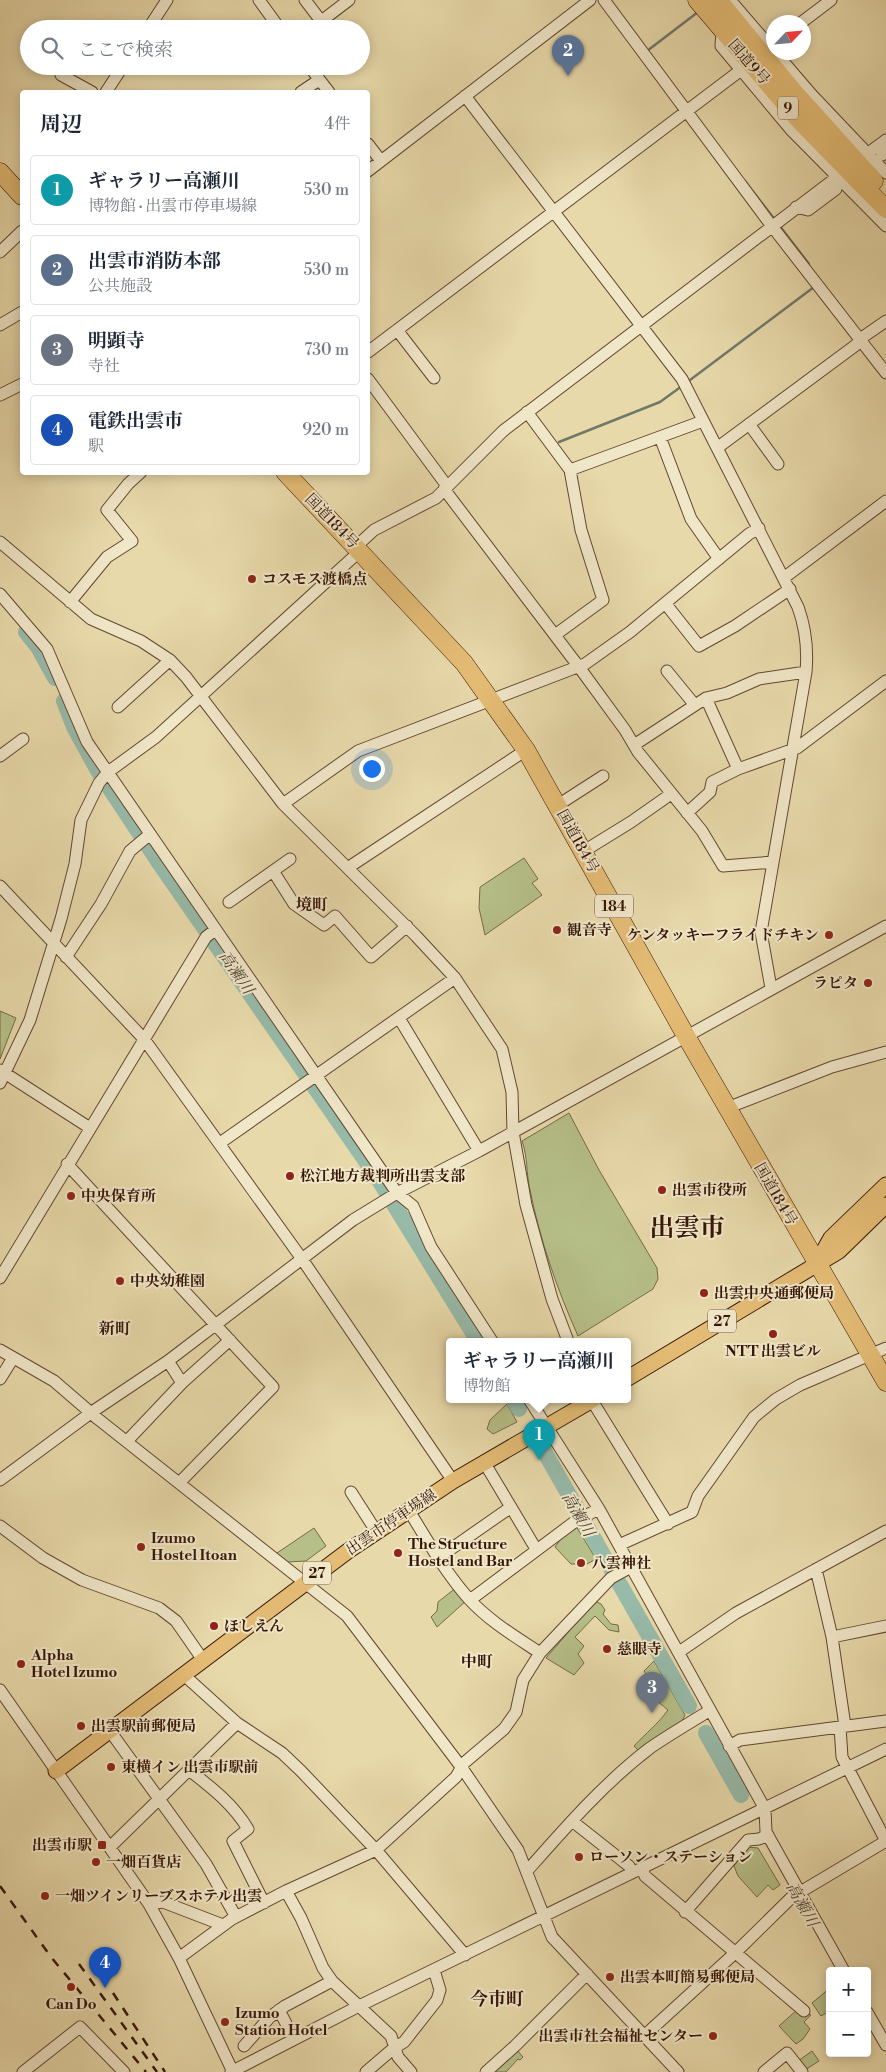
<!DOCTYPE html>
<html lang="ja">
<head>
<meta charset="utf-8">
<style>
  body { margin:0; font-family:"Libre Bodoni","Noto Serif JP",serif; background:#f6f6f7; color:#1f2937 }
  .controls { position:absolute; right:15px; bottom:15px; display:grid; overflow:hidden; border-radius:5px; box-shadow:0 2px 12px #0003 }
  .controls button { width:45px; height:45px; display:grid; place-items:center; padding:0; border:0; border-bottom:1px solid #e0e1e3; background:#fff; color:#1f2937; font:25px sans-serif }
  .compass { position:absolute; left:766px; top:15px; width:45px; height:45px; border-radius:50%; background:#fff; box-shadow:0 2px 12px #0003; rotate:64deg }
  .you { position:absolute; left:371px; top:768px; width:18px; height:18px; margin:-12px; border:4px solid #fff; border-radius:50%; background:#1a73e8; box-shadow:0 0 0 8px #1a73e833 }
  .badge { display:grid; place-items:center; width:32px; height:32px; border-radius:50%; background:#8f2418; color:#fff; font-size:16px; font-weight:700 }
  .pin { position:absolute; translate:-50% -41px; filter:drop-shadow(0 1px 2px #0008) }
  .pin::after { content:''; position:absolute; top:26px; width:18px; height:15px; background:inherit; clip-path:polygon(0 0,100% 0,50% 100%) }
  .popup { position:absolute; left:446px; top:1338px; width:185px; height:65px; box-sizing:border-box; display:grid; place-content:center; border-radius:5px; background:#fff; filter:drop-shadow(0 1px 4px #0005); font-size:16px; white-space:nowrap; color:#747a83 }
  .popup b { font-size:19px; color:#1f2937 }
  .popup::after { content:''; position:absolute; left:50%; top:100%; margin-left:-10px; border:10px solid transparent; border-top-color:#fff }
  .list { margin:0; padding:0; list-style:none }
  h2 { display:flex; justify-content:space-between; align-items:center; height:65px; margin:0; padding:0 20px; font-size:21px }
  h2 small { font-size:16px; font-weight:400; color:#747a83 }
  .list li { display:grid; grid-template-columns:32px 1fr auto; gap:15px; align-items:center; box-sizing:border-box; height:70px; margin:0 10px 10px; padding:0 10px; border:1px solid #e0e1e3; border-radius:5px }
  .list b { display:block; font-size:19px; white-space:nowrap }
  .list p { margin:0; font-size:16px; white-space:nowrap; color:#747a83 }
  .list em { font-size:16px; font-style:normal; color:#747a83 }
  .icon { flex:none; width:28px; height:28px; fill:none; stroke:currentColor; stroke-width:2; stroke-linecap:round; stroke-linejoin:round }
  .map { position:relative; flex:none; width:886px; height:2072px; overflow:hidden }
  .search { position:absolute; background:#fff; box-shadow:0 2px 12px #0003; left:20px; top:20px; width:350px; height:55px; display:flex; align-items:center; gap:12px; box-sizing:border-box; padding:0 18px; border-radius:28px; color:#747a83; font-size:19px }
  .panel { position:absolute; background:#fff; box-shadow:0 2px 12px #0003; left:20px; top:90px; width:350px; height:385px; border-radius:5px }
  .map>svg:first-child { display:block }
  .green { fill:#b6bf88; stroke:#766a48 }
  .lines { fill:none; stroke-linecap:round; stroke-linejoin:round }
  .stream { stroke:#707868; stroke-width:2.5 }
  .river { stroke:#97baa9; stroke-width:16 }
  .minor-casing { stroke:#624730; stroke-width:13 }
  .major-casing { stroke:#361607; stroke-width:17 }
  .highway-casing { stroke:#361607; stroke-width:19 }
  .minor { stroke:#f0e6c8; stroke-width:11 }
  .major { stroke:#e4bc75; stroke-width:15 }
  .highway { stroke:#e4bc75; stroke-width:18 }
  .rail { stroke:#361607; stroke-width:2.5; stroke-dasharray:9 9; stroke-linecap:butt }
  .poi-dot { fill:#8f2418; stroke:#f0e6c8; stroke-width:2 }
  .labels { text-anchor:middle; stroke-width:4; stroke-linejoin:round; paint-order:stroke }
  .shield { fill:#f0e6c8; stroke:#6e5441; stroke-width:1 }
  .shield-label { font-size:14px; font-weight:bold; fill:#361607 }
  .street-label { font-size:15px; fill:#361607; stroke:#f0e6c8 }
  .poi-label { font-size:15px; font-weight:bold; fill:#361607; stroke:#f0e6c8; text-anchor:start }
  .neighbourhood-label { font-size:16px; font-weight:bold; fill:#361607; stroke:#f0e6c8 }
  .water-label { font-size:16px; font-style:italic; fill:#534738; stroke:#f0e6c8 }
  .quarter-label { font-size:18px; font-weight:bold; fill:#361607; stroke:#f0e6c8 }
  .town-label { font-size:25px; font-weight:bold; fill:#361607; stroke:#f0e6c8 }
</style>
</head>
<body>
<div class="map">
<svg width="886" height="2072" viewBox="0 0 886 2072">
  <rect width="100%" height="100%" fill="#e8d9aa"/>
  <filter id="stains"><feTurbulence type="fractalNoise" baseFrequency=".004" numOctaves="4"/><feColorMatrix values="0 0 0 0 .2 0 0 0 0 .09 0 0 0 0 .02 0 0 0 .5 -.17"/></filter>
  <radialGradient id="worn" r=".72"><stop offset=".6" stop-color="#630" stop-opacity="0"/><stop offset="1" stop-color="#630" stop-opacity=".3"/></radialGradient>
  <path class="green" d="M524 858 538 879 532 883 542 895 485 935 479 908 480 887Z
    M0 1011 16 1018 0 1059Z
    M569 1113 599 1170 657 1268 658 1279 653 1289 578 1336C557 1289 540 1240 530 1190 526 1173 528 1158 522 1141Z
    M507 1404 517 1422 493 1434 487 1429 490 1420Z
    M576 1526 596 1559 587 1564H571L555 1547 560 1540Z
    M314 1528 326 1546 306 1561 286 1562 277 1553Z
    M457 1587 467 1600 437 1627 431 1617 437 1611 438 1602Z
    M595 1601 601 1604 605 1610 603 1614 611 1624 618 1625 619 1632 609 1630 595 1616 575 1637 584 1646 578 1654 584 1663 574 1675 546 1658Z
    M654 1661 685 1715 682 1721 638 1750 634 1746C646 1733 658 1724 668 1710L651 1696 656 1690 644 1671Z
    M748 1847 758 1848 780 1885 773 1890 768 1885 757 1897 738 1876 734 1866Z
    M830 1988V2011L821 2016 812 2003Z
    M797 2010 811 2015 804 2022 810 2029 803 2039 796 2044 779 2026Z
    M516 2049 523 2057 520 2060 518 2059 506 2072H490Z
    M812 2051 819 2061 805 2070 798 2061Z"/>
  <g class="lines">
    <path class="stream" d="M647 51 698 12
      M745 181 775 220
      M779 225 809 264
      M686 383 814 287
      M559 442 660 402 682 386"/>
    <path class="river" d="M26 632 38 647 55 678
      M64 701 74 727 97 769 160 864 379 1180 478 1341
      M513 1399 519 1409
      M544 1451 689 1706
      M706 1733 741 1795"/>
    <defs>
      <path id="minor" d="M259 0 280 29
        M305 0 321 21
        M604 0 771 225 886 373
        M730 0 774 51
        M802 22 831 0
        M148 29 167 0
        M311 29 349 0
        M722 32 721 46 792 131 886 226
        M775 52 812 95 886 173
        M309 66 329 92
        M61 75 92 92
        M106 92 123 66
        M301 92 319 80
        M465 96 682 379 798 607C806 629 808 649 806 672L761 932 771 988
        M368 144 381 161
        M867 154 886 140
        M882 155 886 152
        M368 171 590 0
        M796 207 808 210 836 189
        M0 252 22 231
        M0 325 22 312
        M397 330 434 378
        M368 352 741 70
        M368 379 447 486
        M0 395 22 384
        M527 412 570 470 581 530 603 600 555 635
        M749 424 778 464
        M660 437 691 519 719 559
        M717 448 856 345 860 339 886 321
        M570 470 703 421
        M444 489 579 667 625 730 638 752 702 831 723 866 773 862
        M0 542 91 619 141 641 170 660 186 677 283 804 416 936 455 978 502 1049 512 1092 513 1132 526 1205 552 1299 568 1341
        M785 577 886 501
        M0 594 47 649 87 742 397 1193 413 1206 431 1247 492 1341
        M70 602 107 557 132 541 107 510 128 484 141 472
        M665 603 699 646 735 626 790 589
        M667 671 694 704
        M706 698 738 769
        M118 707 170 660
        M634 745 706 698 727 693 759 679 806 672
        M0 756 23 739
        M283 804 358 751 585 664 630 632 749 534 759 528
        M558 805 603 776
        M687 813 710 792 712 782 738 769 797 748 886 681
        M584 851 631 822 671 794
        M349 867 526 750
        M273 871 294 904 324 925 335 916 371 957 407 926
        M0 886 144 1039 302 1259 453 1481
        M229 902 290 859
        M66 957 101 904 130 851 149 835
        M399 1018 479 1151
        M0 1070 90 1128
        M0 1083 30 1020 61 919 75 864 81 820 99 783 108 772 156 737 360 551 361 542 374 530 436 498 503 431 836 178
        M727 1108 832 1067 886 1052
        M220 1143 455 978
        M67 1164 273 1387 180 1482
        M0 1278 206 937 215 930
        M0 1350 54 1381 98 1419 347 1616 462 1768 518 1850 552 1937 678 2072
        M0 1379 13 1358
        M182 1383 230 1340
        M529 1399 599 1509 765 1809 766 1832 844 1971
        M591 1399 668 1524
        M128 1440 182 1383 168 1361
        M484 1462 536 1549
        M0 1480 92 1412 168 1361 353 1220 397 1193 479 1151 886 926
        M351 1492 376 1531
        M408 1509C427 1540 445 1572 469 1599 489 1621 516 1637 540 1653
        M0 1526 43 1558 82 1580 159 1608 176 1621 203 1660
        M619 1545 692 1512 698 1496 754 1417 776 1399 800 1385 886 1348
        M438 1558 511 1507
        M816 1569 832 1637 845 1726
        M470 1600 577 1520 599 1509
        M832 1637 886 1626
        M679 1652 736 1613 886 1531
        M184 1675 237 1723 282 1753 301 1771 376 1850 465 1955
        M0 1690 149 1904 179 1958 233 2072
        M840 1727 842 1757 886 1841
        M110 1731 206 1864 236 1917
        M729 1746 740 1740 886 1721
        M189 1770C212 1788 233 1804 248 1829L233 1841 264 1903
        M572 1821 629 1866 632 1873
        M110 1847 237 1723
        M642 1868 645 1876 804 2011
        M527 1871C565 1828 604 1783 650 1748 669 1735 689 1723 709 1711
        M286 1891 301 1918 323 1968 332 1981 391 2036 398 2057 411 2072
        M149 1904 163 1902 223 1925
        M685 1912 748 1840 759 1839 768 1835
        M179 1958 232 1919 286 1891 376 1850 456 1777 464 1763 504 1729 516 1712 523 1680 540 1653 611 1578 631 1567
        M279 2010 294 2039
        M867 2012 886 2045
        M645 2035 735 1953 792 1897 886 1841
        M244 2046 270 2017 285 2006 332 1981
        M23 2072 80 2027 124 2072
        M231 2072 359 2006 886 1749
        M366 2072 394 2048 404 2042 437 2000 440 1990 434 1970
        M486 2072 515 2046 587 1974
        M764 2072 787 2053 802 2072"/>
      <path id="major" d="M817 1263 831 1238 886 1185
        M628 1378 839 1251 886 1205
        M56 1771 348 1551 453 1481 594 1399"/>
      <path id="highway" d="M697 0 800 121 886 209
        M718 0 793 91 874 181
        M0 172 22 196
        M285 472 464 663 526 750 686 1036 886 1382"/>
    </defs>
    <use href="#minor" class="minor-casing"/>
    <use href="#major" class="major-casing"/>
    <use href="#highway" class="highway-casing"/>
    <use href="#minor" class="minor"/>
    <use href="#major" class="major"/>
    <use href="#highway" class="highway"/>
    <path class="rail" d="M0 1886 51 1957 146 2072
      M79 1964 157 2072
      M113 1993 165 2072"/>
  </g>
  <g class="poi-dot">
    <circle cx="252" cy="579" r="5"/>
    <circle cx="557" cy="930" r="5"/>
    <circle cx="829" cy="935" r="5"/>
    <circle cx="868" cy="983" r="5"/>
    <circle cx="290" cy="1176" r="5"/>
    <circle cx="662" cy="1190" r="5"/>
    <circle cx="71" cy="1196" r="5"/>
    <circle cx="120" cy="1281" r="5"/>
    <circle cx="704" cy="1293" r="5"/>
    <circle cx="773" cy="1334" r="5"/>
    <circle cx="141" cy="1547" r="5"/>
    <circle cx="398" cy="1553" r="5"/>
    <circle cx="581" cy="1563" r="5"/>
    <circle cx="214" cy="1626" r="5"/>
    <circle cx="607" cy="1649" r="5"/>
    <circle cx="21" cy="1664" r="5"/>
    <circle cx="81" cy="1726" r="5"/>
    <circle cx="111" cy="1767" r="5"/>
    <rect x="97" y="1840" width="10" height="10" rx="2.5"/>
    <circle cx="579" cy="1857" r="5"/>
    <circle cx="96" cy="1862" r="5"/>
    <circle cx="45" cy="1896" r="5"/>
    <circle cx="610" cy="1977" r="5"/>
    <circle cx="71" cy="1987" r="5"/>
    <circle cx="225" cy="2022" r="5"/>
    <circle cx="713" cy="2036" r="5"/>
  </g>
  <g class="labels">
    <g class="shield">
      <rect x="778" y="96.5" width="20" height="23" rx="4"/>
      <rect x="595" y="894.5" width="38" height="23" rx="4"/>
      <rect x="708" y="1309.5" width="28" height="23" rx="4"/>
      <rect x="303" y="1561.5" width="28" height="23" rx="4"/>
    </g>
    <g class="shield-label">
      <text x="788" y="113">9</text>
      <text x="614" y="911">184</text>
      <text x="722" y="1326">27</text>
      <text x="317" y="1578">27</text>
    </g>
    <g class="street-label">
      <text transform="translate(749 62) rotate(49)" y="5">国道9号</text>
      <text transform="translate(332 521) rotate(46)" y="5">国道184号</text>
      <text transform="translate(578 841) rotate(61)" y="5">国道184号</text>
      <text transform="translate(776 1194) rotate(60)" y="5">国道184号</text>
      <text transform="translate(391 1522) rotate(-34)" y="5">出雲市停車場線</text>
    </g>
    <g class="poi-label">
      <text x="262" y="584">コスモス渡橋点</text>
      <text x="567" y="935">観音寺</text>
      <text x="819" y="940" text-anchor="end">ケンタッキーフライドチキン</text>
      <text x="858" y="988" text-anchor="end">ラピタ</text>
      <text x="300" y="1181">松江地方裁判所出雲支部</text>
      <text x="672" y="1195">出雲市役所</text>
      <text x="81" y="1201">中央保育所</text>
      <text x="130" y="1286">中央幼稚園</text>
      <text x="714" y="1298">出雲中央通郵便局</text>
      <text x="773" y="1356" text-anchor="middle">NTT 出雲ビル</text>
      <text x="151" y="1543">Izumo<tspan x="151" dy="17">Hostel Itoan</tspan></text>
      <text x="408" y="1549">The Structure<tspan x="408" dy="17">Hostel and Bar</tspan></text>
      <text x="591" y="1568">八雲神社</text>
      <text x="224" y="1631">ほしえん</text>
      <text x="617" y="1654">慈眼寺</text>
      <text x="31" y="1660">Alpha<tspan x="31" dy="17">Hotel Izumo</tspan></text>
      <text x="91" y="1731">出雲駅前郵便局</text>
      <text x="121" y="1772">東横イン 出雲市駅前</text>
      <text x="92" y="1850" text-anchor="end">出雲市駅</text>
      <text x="589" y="1862">ローソン・ステーション</text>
      <text x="106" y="1867">一畑百貨店</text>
      <text x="55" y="1901">一畑ツインリーブスホテル出雲</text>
      <text x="620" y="1982">出雲本町簡易郵便局</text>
      <text x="71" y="2009" text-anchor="middle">Can Do</text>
      <text x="235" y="2018">Izumo<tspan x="235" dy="17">Station Hotel</tspan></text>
      <text x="703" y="2041" text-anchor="end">出雲市社会福祉センター</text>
    </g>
    <g class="neighbourhood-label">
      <text x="312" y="910">境町</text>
      <text x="115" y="1334">新町</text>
      <text x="477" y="1667">中町</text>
    </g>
    <g class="water-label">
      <text transform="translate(237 972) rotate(56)" y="6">高瀬川</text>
      <text transform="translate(579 1514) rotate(60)" y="6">高瀬川</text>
      <text transform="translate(803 1904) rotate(61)" y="6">高瀬川</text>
    </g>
    <g class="quarter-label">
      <text x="497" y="2005">今市町</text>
    </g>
    <g class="town-label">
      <text x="687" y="1236">出雲市</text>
    </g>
  </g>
  <rect width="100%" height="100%" filter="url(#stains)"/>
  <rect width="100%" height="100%" fill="url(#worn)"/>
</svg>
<div class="controls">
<button>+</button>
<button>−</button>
</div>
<svg class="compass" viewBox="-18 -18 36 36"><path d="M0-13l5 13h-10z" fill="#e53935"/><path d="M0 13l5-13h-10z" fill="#747a83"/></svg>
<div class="you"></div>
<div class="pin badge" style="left:539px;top:1460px;background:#0f9aa8">1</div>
<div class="popup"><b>ギャラリー高瀬川</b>博物館</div>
<div class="pin badge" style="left:568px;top:76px;background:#5c6f8a">2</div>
<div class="pin badge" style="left:652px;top:1713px;background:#6b7280">3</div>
<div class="pin badge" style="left:105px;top:1988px;background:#1a4fb4">4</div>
<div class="search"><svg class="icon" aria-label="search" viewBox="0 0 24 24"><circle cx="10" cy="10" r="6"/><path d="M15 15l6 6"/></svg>ここで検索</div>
<section class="panel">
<h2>周辺<small>4件</small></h2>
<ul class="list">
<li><span class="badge" style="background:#0f9aa8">1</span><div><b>ギャラリー高瀬川</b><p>博物館 · 出雲市停車場線</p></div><em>530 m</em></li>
<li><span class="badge" style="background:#5c6f8a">2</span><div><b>出雲市消防本部</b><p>公共施設</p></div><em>530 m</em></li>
<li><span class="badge" style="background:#6b7280">3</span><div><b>明顕寺</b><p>寺社</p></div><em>730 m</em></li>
<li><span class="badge" style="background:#1a4fb4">4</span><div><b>電鉄出雲市</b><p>駅</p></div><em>920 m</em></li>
</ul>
</section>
</div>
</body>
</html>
